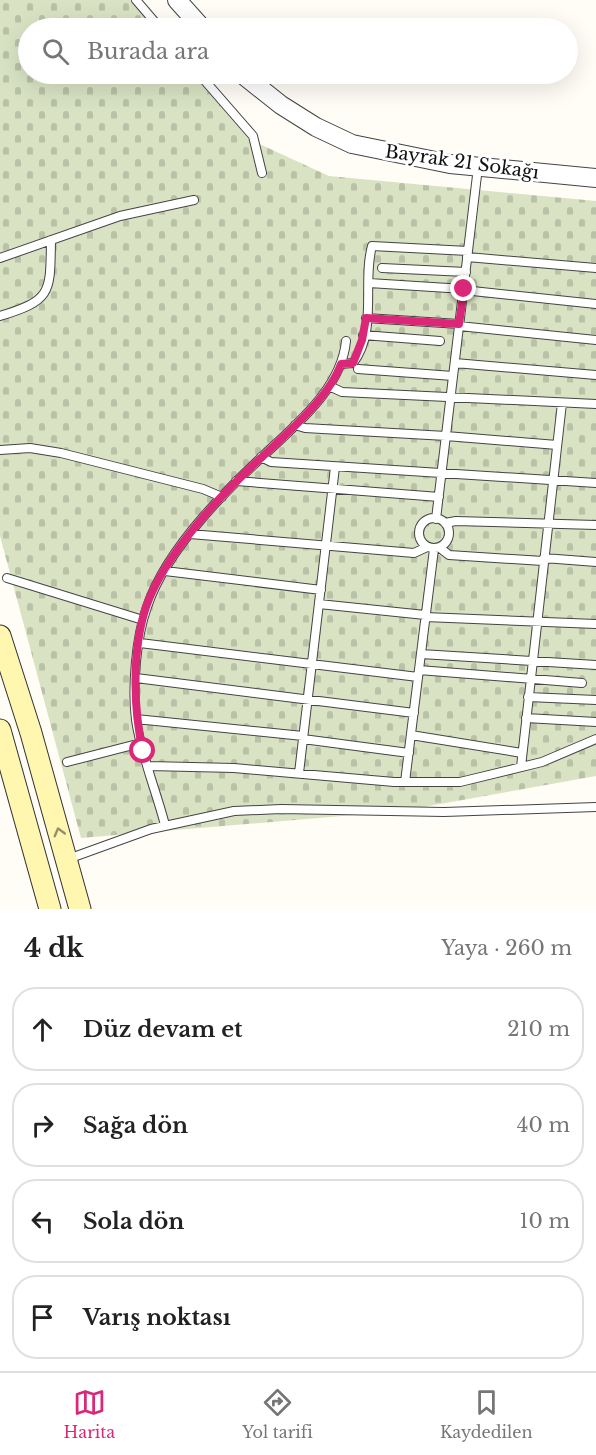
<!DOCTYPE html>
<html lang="tr">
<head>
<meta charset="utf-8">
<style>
  body { margin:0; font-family:"Libre Baskerville",serif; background:#f6f6f6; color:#222 }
  .stop { position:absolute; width:18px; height:18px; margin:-14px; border:4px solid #db2777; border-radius:50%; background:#fff }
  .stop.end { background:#db2777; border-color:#fff; box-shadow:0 2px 6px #0008 }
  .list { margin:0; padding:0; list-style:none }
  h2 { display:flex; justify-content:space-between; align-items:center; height:78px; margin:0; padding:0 24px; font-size:26px }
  h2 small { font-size:20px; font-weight:400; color:#767676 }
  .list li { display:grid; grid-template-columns:39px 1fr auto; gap:18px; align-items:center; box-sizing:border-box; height:84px; margin:0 12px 12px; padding:0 12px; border:2px solid #e0e0e0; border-radius:24px }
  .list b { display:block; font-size:22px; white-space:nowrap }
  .list em { font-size:20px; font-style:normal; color:#767676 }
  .icon { flex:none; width:33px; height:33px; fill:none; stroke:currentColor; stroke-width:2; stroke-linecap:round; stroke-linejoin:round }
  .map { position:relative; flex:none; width:596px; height:909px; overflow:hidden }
  .search { position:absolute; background:#fff; box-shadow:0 6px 24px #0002; left:18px; right:18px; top:18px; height:66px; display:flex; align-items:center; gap:15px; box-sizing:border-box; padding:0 21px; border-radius:33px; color:#767676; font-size:22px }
  .sheet { height:462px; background:#fff }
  nav { display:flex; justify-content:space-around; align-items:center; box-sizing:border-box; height:84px; border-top:2px solid #e0e0e0; background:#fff; font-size:16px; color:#767676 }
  nav a { display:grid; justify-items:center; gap:3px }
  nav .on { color:#db2777 }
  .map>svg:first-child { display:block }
  .cemetery { fill:url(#cemetery-stones) }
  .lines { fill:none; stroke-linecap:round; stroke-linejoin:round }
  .service-casing { stroke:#444; stroke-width:10 }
  .tertiary-casing { stroke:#444; stroke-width:20 }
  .secondary-casing { stroke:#333; stroke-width:23 }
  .service { stroke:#fff; stroke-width:8 }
  .tertiary { stroke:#fff; stroke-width:18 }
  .secondary { stroke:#fff6b0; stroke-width:21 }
  .oneway { stroke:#948f68 }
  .route { stroke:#db2777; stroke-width:8 }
  .labels { text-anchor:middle; stroke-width:6; stroke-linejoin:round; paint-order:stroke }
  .street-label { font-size:18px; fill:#111; stroke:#fff }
</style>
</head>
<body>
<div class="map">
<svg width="596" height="909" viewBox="0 0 596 909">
  <defs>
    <pattern id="cemetery-stones" width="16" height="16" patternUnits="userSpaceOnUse" patternTransform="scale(1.5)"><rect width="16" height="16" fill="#d9e3c4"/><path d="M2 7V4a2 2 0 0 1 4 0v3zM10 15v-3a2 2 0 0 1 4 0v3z" fill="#b9c2a7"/></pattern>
  </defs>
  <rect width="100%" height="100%" fill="#fffdf5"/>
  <path class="cemetery" d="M0 0H131L155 28H28V74H194L251 140 329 176 596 201V776L401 811 81 838 0 536Z"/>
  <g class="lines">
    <defs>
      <path id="service" d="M136 0 160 28
        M199 74 253 136 262 173
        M467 257 596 268
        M0 258 120 216 194 200
        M382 268 466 272
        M369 283 464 289
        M463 290 596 304
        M0 316C53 300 50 292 51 240
        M366 318 459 324
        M459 326 596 340
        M363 335 440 341
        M455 363 596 375
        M341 364 353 363C378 331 362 282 372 246L468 251
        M358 369 453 376
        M329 386 342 392 596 404
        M295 425 305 428 446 436 557 445
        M0 450 30 448 61 453 203 489 222 497
        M261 457 271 462 596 483
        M236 481 439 497
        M419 533a15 15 0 1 1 30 0a15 15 0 1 1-30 0Z
        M436 519 478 167
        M445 523 456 521 596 525
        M190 534 414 553 427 547
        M440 548 449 555 543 561
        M544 558 596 562
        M165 571 321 590
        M7 578 143 620
        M319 604 425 615
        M425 617 596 624
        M140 643 418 677
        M421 654 596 665
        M419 670 582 683
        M136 678 414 713
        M528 697 596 700
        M526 718 596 722
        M136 719 303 736
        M411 735 522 753
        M303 739 409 753
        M67 762 141 743
        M149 766 234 768 394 782H460L542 762 596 739
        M521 767 562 403
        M299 773 335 467
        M405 782 434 549
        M165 825C156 790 141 755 136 720 132 688 136 637 147 607 167 546 233 483 279 441 308 414 342 382 346 341
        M68 859 151 829 234 811 281 809 444 812 596 807"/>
      <path id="tertiary" d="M177 0 202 28
        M242 74 281 105 316 127 352 144 450 164 596 178"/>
      <path id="secondary" d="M0 636 31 733 80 909
        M0 730 50 909"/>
    </defs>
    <use href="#service" class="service-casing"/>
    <use href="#tertiary" class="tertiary-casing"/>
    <use href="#secondary" class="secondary-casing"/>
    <use href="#service" class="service"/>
    <use href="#tertiary" class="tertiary"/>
    <use href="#secondary" class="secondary"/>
  </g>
  <defs><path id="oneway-chevron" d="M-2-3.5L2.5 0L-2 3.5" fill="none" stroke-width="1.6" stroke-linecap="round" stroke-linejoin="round" transform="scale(1.5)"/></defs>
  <use class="oneway" href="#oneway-chevron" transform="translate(59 832) rotate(-105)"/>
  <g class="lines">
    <path class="route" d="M143 751C133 709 132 649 146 607 164 555 222 493 262 457 287 433 329 398 341 364L353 363 362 340 366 318 459 324 464 289"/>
  </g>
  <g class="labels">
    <g class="street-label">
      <text transform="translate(462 162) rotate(8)" y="6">Bayrak 21 Sokağı</text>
    </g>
  </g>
</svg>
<div class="stop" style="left:143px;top:751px"></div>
<div class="stop end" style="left:464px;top:289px"></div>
<div class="search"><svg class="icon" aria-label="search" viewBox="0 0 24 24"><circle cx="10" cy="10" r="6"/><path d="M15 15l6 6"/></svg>Burada ara</div>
</div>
<section class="sheet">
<h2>4 dk<small>Yaya · 260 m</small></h2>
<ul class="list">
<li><svg class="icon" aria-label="ahead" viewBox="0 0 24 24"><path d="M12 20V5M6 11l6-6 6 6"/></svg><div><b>Düz devam et</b></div><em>210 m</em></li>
<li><svg class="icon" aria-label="right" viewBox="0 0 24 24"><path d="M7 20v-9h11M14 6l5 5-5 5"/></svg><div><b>Sağa dön</b></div><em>40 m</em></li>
<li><svg class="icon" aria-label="left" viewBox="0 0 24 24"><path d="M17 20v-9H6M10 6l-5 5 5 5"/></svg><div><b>Sola dön</b></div><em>10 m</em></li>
<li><svg class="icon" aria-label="arrive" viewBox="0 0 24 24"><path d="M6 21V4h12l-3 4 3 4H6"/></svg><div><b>Varış noktası</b></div></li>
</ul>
</section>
<nav>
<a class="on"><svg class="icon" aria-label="map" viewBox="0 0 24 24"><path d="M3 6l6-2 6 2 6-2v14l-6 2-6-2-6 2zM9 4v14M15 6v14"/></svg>Harita</a>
<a><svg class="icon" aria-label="directions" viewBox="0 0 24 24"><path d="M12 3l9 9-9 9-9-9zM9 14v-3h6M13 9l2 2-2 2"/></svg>Yol tarifi</a>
<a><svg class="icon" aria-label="saved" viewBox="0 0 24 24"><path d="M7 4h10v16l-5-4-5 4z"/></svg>Kaydedilen</a>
</nav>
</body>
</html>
